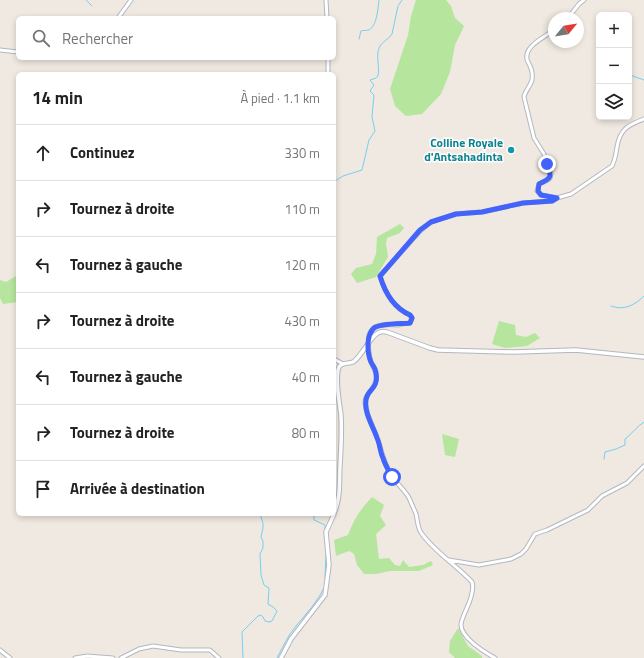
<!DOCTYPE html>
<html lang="fr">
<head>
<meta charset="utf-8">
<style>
  body { margin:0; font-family:"Titillium Web",sans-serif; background:#f2f2f2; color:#222 }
  .controls { position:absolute; right:12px; top:12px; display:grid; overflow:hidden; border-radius:6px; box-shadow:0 2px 6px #0003 }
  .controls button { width:36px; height:36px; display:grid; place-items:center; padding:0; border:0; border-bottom:1px solid #e0e0e0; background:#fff; color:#222; font:20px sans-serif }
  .compass { position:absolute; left:548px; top:12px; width:36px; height:36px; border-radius:50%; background:#fff; box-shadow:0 2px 6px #0003; rotate:60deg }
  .stop { position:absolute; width:12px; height:12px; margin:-9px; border:3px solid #4264fb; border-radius:50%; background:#fff }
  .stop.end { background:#4264fb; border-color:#fff; box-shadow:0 1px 4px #0008 }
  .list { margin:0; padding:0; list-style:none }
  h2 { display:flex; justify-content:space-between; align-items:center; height:52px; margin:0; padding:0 16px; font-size:17px }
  h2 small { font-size:13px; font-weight:400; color:#767676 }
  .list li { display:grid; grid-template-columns:26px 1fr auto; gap:12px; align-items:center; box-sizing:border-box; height:56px; padding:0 16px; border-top:1px solid #e0e0e0 }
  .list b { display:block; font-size:15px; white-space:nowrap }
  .list em { font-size:13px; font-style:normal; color:#767676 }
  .icon { flex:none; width:22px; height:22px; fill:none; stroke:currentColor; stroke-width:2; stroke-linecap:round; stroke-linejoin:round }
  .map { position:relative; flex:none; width:644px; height:658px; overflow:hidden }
  .search { position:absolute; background:#fff; box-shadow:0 2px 6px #0003; left:16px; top:16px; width:320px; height:44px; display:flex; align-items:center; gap:10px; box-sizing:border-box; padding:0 14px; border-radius:6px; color:#767676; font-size:15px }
  .panel { position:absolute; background:#fff; box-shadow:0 2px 6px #0003; left:16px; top:72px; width:320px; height:444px; border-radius:6px }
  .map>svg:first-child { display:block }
  .green { fill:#b6e59e }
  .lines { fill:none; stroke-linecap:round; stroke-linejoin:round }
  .stream { stroke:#75cff0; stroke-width:1 }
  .minor-casing { stroke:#b4b7c1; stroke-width:5 }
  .tertiary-casing { stroke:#b4b7c1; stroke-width:5.5 }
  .minor { stroke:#fff; stroke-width:3 }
  .tertiary { stroke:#fff; stroke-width:3.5 }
  .route { stroke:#4264fb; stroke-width:5 }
  .culture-dot { fill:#0f9aa8; stroke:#fff; stroke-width:1.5 }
  .labels { text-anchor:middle; stroke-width:3; stroke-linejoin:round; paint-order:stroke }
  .culture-label { font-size:12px; font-weight:bold; fill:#0d838f; stroke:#fff; text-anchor:end }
</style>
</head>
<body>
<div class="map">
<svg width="644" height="658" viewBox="0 0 644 658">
  <rect width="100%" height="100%" fill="#efe9e1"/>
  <path class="green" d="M416 0H446L451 6 455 18 464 26 455 45 450 72 441 94 422 114 406 116 395 106 390 89 408 35 411 16Z
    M400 224 404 228 400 233 387 238 386 243 388 257 376 277 357 283 351 274 356 268 372 264 376 254 377 237Z
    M18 272V302L3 304 0 298V280L6 282 16 276Z
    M499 321 515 325 516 335 526 337 535 333 540 338 527 346 505 348 492 344Z
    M442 434 459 439 455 457 445 455Z
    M372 497 384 505 380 516 386 525 376 534 379 559 389 558 395 565 400 566 403 560 409 567 423 565 431 561 433 565 419 571H390L376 574H364L357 565 354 554 349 551 336 556 334 540 348 535C354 519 360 510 372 497Z
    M458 628 468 646 482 656V658H455L449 652 450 641Z"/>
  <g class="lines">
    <path class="stream" d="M86 0 92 6
      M359 39 361 31C363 30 366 31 368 30 377 28 378 7 379 0
      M630 75 644 80
      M335 181 343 176 362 170 369 140 375 131 372 117 374 95 370 91 374 85 370 80 376 78 378 76C380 66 375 55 380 46 383 41 389 39 392 34L398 6 402 0
      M611 306C624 311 635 305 644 296
      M604 459 605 452 616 449 625 445V439C632 434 637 426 644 422
      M314 514V520L325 525V531
      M325 578 326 554
      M243 658 242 632 258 616 261 615 263 617 265 621 269 622 272 621 277 611 273 607 268 604 269 588 264 585 261 575 260 554 263 548V541L261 537 263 528V523L260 514
      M277 658C283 647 288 635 296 626 307 613 317 602 324 588"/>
    <defs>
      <path id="minor" d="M326 0 327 18
        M118 18 131 0
        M568 18 579 4 584 0
        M554 30C545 37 521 47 528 62 531 67 533 74 532 80 530 87 525 91 524 97L534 138 544 154 551 173 550 178 548 180 539 184 537 191 541 195 557 198
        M0 50 18 52
        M328 74V58
        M334 359 343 364
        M449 560 479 565 511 559 521 554 526 549 535 534 547 530 588 510 602 496 627 483 644 466
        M0 650 10 658
        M75 658 87 656 113 658
        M121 658 139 649 153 646 181 650H210L219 658
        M495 658C484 652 460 637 461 624 462 617 469 605 471 597 472 592 474 588 472 582 456 565 435 552 422 534 417 528 418 521 416 514 414 509 412 505 410 500 406 490 397 485 392 476 383 462 382 451 377 437 373 426 366 415 365 402 365 391 377 391 376 376 376 369 371 365 370 359 369 351 367 343 369 335 373 322 388 325 398 325 402 324 406 323 410 323L412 318 410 315C394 308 385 293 380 276L420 231 431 222 456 214 482 212 523 203 552 201 557 198 571 194 612 166C615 160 616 154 617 147 620 129 628 125 644 119"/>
      <path id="tertiary" d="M334 513C341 497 339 482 340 465 341 448 342 433 341 416 340 404 334 378 339 367 342 362 348 364 353 362 358 359 361 353 365 348 371 340 376 329 387 332L430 348 438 350 514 352 576 350 644 357
        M281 658 291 639 325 595 329 565 326 532 334 514"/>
    </defs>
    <use href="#minor" class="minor-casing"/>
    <use href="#tertiary" class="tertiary-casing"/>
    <use href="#minor" class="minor"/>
    <use href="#tertiary" class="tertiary"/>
  </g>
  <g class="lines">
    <path class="route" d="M392 477C389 471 385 465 383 458 380 452 380 444 377 438 373 426 364 413 366 400 367 389 379 389 376 373 376 369 373 366 371 362 367 353 366 335 374 328 380 323 402 324 410 323L412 318 410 315C394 308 385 293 380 276L420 230 431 222 456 214 482 212 523 203 552 201 557 198 541 195 538 191 539 184C552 178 552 177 547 164"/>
  </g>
  <circle class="culture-dot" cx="511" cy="150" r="4"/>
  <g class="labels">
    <g class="culture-label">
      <text x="503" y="147">Colline Royale<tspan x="503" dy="14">d'Antsahadinta</tspan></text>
    </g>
  </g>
</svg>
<div class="controls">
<button>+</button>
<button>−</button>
<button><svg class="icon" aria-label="layers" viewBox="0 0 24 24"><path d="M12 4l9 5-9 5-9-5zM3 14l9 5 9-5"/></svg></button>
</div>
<svg class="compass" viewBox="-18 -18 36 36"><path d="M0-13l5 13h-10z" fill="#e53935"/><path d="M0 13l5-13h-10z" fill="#767676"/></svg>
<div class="stop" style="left:392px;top:477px"></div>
<div class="stop end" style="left:547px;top:164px"></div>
<div class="search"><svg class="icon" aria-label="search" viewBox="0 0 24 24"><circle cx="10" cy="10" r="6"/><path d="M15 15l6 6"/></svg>Rechercher</div>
<section class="panel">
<h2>14 min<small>À pied · 1.1 km</small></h2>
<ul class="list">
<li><svg class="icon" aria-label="ahead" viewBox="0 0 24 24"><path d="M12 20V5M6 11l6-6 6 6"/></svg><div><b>Continuez</b></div><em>330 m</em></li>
<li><svg class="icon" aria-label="right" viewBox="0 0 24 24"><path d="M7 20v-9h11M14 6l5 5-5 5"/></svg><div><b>Tournez à droite</b></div><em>110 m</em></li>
<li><svg class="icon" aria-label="left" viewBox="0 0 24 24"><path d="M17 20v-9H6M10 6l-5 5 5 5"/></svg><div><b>Tournez à gauche</b></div><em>120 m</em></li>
<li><svg class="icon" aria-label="right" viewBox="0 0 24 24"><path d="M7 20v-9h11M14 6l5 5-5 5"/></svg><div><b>Tournez à droite</b></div><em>430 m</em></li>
<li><svg class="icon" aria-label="left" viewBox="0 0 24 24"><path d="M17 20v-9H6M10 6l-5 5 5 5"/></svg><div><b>Tournez à gauche</b></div><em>40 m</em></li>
<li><svg class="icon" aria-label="right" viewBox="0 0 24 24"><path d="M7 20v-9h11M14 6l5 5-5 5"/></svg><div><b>Tournez à droite</b></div><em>80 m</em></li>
<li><svg class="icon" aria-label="arrive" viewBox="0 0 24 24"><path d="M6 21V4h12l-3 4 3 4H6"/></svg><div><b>Arrivée à destination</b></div></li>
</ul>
</section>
</div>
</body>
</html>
